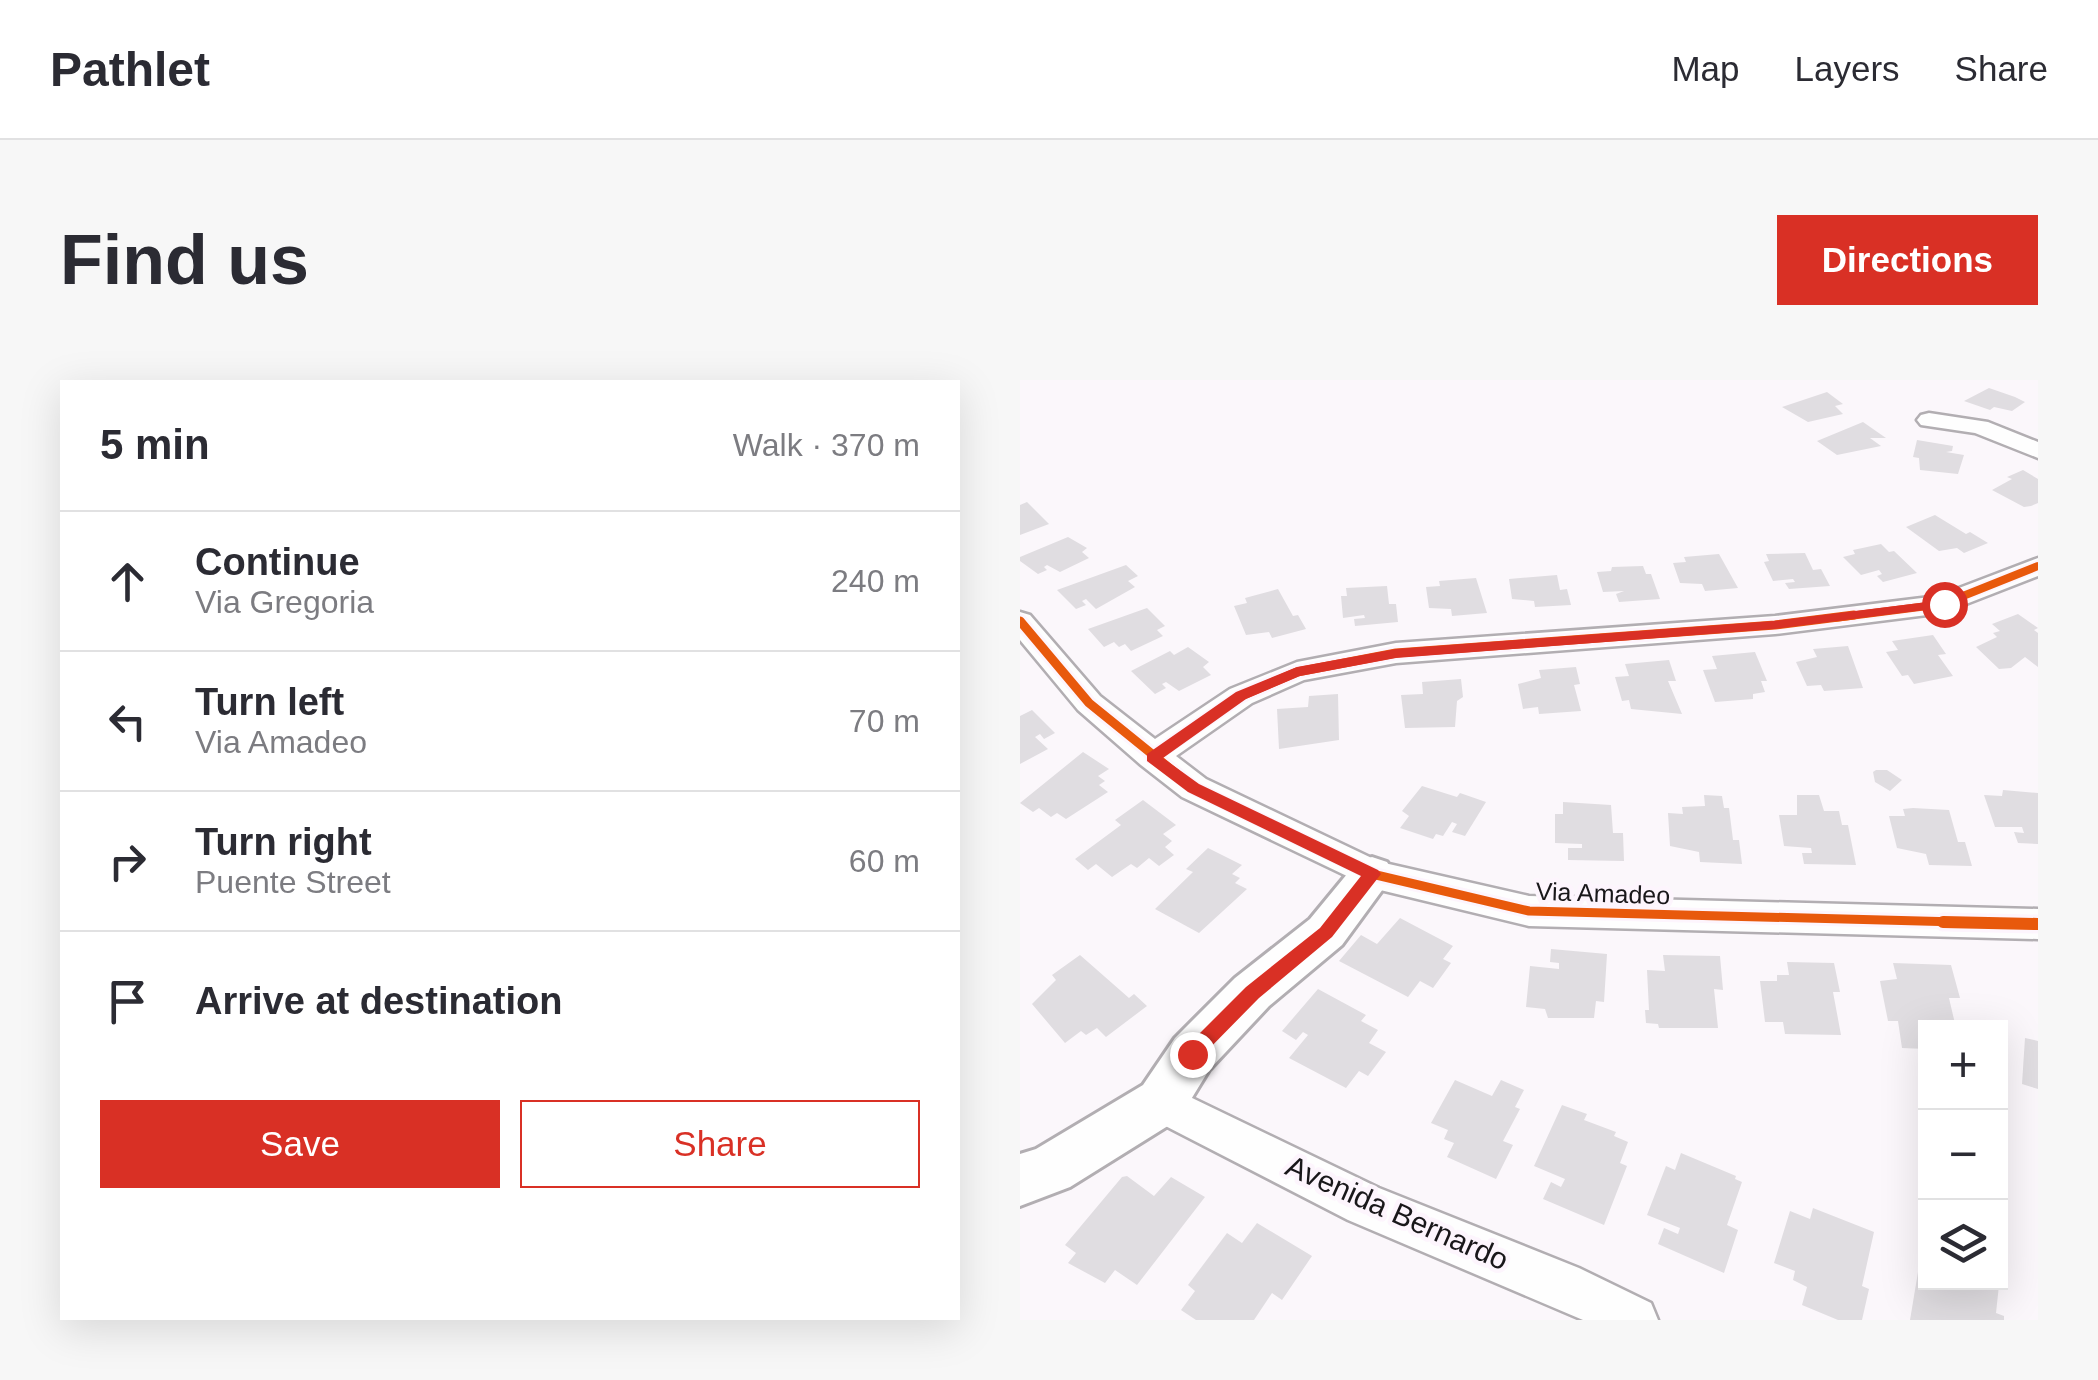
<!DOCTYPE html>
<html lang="en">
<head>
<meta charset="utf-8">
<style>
  body { margin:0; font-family:Arial,sans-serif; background:#f7f7f7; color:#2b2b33 }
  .controls { position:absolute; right:30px; bottom:30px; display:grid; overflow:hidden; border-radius:0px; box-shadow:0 10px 40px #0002 }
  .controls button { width:90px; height:90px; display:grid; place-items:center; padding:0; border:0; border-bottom:2px solid #e1e1e2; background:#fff; color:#2b2b33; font:50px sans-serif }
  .stop { position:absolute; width:30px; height:30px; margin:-22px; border:8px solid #d93025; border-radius:50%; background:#fff }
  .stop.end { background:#d93025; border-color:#fff; box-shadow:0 2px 10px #0008 }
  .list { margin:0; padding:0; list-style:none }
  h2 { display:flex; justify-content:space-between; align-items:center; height:130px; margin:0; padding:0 40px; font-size:42px }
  h2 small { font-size:32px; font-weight:400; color:#7c7c81 }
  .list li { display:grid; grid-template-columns:65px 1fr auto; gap:30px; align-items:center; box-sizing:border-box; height:140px; padding:0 40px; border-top:2px solid #e1e1e2 }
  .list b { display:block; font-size:38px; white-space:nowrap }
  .list p { margin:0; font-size:32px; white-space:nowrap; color:#7c7c81 }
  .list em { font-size:32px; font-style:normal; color:#7c7c81 }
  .actions { display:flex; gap:20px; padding:30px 40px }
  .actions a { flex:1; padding:22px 0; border:2px solid #d93025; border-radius:0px; text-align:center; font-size:35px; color:#d93025 }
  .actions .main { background:#d93025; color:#fff }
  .icon { flex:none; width:55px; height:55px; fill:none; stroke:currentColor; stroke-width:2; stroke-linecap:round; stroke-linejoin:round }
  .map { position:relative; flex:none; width:1018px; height:940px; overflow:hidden; border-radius:0px }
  header { display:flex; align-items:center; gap:60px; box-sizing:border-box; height:140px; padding:0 50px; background:#fff; border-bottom:2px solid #e1e1e2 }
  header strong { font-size:48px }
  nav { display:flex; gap:55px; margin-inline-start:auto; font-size:35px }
  .intro { display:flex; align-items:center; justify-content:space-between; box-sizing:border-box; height:240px; padding:0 60px }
  h1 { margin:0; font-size:70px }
  .button { padding:25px 45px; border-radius:0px; background:#d93025; color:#fff; font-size:35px; font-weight:700 }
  main { display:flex; gap:60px; padding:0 60px }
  aside { flex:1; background:#fff; border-radius:0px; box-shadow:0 10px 40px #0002 }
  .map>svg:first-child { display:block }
  .building { fill:#e0dde1 }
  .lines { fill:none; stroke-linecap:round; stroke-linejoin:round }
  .minor-casing { stroke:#b2aeb2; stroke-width:5 }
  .tertiary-casing { stroke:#b2aeb2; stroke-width:6 }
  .minor { fill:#fefefe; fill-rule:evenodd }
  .tertiary { fill:#fefefe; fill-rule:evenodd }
  .cycleway-far2-casing { stroke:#fdf5fd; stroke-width:12 }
  .cycleway-far1-casing { stroke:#fdf5fd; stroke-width:15 }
  .cycleway-casing { stroke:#fdf5fd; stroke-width:19 }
  .cycleway-far2 { stroke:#e8590c; stroke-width:8 }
  .cycleway-far1 { stroke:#e8590c; stroke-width:9 }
  .cycleway { stroke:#e8590c; stroke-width:12 }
  .route { fill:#d93025 }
  .labels { text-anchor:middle; stroke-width:9; stroke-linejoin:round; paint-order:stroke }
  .street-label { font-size:25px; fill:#19171a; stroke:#fdf5fd }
  .near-street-label { font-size:30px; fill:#19171a; stroke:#fdf5fd }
</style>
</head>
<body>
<header>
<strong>Pathlet</strong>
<nav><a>Map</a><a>Layers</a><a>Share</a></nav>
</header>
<div class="intro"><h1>Find us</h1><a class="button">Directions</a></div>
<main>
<aside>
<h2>5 min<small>Walk · 370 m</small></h2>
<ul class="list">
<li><svg class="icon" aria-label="ahead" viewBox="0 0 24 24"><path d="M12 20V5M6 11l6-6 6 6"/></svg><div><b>Continue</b><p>Via Gregoria</p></div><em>240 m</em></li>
<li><svg class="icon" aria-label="left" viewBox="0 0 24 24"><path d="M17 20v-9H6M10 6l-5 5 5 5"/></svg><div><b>Turn left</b><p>Via Amadeo</p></div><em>70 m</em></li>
<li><svg class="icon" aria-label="right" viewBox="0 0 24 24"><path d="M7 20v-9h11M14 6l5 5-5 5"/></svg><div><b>Turn right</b><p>Puente Street</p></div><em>60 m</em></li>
<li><svg class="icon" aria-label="arrive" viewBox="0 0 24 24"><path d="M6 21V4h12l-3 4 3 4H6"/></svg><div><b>Arrive at destination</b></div></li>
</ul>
<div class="actions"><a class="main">Save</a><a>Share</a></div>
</aside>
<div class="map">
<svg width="1018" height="940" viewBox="0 0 1018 940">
  <rect width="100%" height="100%" fill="#fbf7fb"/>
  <path class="building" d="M969 8 995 17 1005 22 992 31 974 27 970 30 944 21Z
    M807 12 823 24 815 26 823 34 788 42 762 27Z
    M843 42 866 58H850L861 66 817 75 797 61Z
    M897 60 933 66 932 71 926 72 944 75 938 94 900 90 899 78 893 77Z
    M1003 90 1018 99V123L1011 126 1004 127 972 110 992 99 987 97Z
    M7 122 29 144 0 155V125Z
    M915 135 946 154 950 152 968 163 944 173 937 168 919 171 886 147Z
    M48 157 67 168 62 172 69 178 40 192 27 185 24 187 27 190 18 194 0 181V177Z
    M861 164 869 172 874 171 897 193 863 202 857 196 862 194 859 190 841 195 823 177 835 174 833 170Z
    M785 173 793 190 801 189 810 206 769 209 765 203 775 202 773 199 753 201 744 182 749 181 746 174Z
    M699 174 718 208 685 211 682 204 660 203 653 183 666 182 664 177Z
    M106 185 118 196 108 201 115 207 76 229 66 219 62 221 66 225 56 229 37 210Z
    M623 186 626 194H631L640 219 599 222 596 214 604 211 583 212 577 192 591 191 592 187Z
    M537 195 540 210 547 209 551 225 515 227 514 221 492 219 489 199Z
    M456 198 467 233 432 236 431 229 409 228 406 207 420 206 419 201Z
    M367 206 369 224H376L378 242 335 246 334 239 345 238 344 235 323 238 321 216H327L326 208Z
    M258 209 273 236 278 235 286 249 252 258 249 252 226 255 214 226 227 223 225 218Z
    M127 228 145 246 137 250 143 256 111 271 105 264 99 267 94 262 84 267 68 249Z
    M998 234 1018 248 1014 250 1018 253V287L1005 277 991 288 979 289 956 267 977 257 973 253 980 251 972 244Z
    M913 255 926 274 918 275 933 296 894 304 888 295 882 296 866 272 878 270 872 261Z
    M828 266 843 308 804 311 801 305 787 306 776 282 797 277 793 269Z
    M168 267 189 282 183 287 191 295 159 311 146 302 142 304 146 308 135 314 111 291 150 271 154 275Z
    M735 272 747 301H741L745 312 733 314V319L695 322 683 290 697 289 692 276Z
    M649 280 656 301H648L662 334 611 329 609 320 602 321 595 297 609 296 605 284Z
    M556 287 560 304 554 305 561 331 519 334 518 327 503 329 498 304 521 298 519 290Z
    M441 299 443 317 437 321 435 347 385 348 381 315 403 314 402 302Z
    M318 314 319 360 259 369 257 329 288 327 289 316Z
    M12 330 35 353 24 359 20 354 15 357 28 369 0 384V336Z
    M63 372 89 389 78 396 85 401 79 405 88 412 46 439 37 433 31 437 19 428 13 432 0 423Z
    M856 390H867L882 400 870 411 855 402 853 392Z
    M402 406 437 417 440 413 466 422 445 456 432 452 437 444 432 442 423 456 416 454 413 459 380 448 389 436 382 431Z
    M983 410 1018 413V464L998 463 994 452 1004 453 1002 447H975L964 415 982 416Z
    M684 415 702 416 704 428H709L713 460H719L722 484 680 482 679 472 650 466 648 433 663 434 662 427 685 426Z
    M777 415H799L804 431H819L822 445H828L836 485 784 484 782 473H792L791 468 764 466 759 435H777Z
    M123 420 156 445 143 454 152 461 145 467 154 475 139 486 129 478 117 488 111 484 92 497 76 484 68 490 55 479 101 445 95 440Z
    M543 422 591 425 593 453H603L604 481 548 480V468H562V464L535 463V434H543Z
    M893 428 929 430 938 462H945L952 486 909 485 906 474 877 468 869 436H885L883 429Z
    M188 468 222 485 212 494 220 498 215 503 227 509 179 553 135 529 173 492 166 489Z
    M380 538 433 566 423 579 431 583 413 608 400 601 388 617 319 581 341 555 357 564Z
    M531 569 587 574 584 622 576 621 574 638H528L525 629 506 627 510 586 539 589V583L530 582Z
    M60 575 109 618 114 614 127 626 86 657 77 648 66 655 61 651 45 663 12 624 36 600 32 595Z
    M643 575 700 576 703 610 694 609 698 648H639L638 644 626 643 625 630H629L627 590 645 591Z
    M767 582 814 583 820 612H813L821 655 765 654 763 642H745L740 601H757V595H769Z
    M873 583 931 585 940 618H929L936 648H906V669L882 668 878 641H868L860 601 877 599Z
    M298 609 346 635 341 641 358 650 349 663 366 672 348 696 339 691 326 708 269 678 288 655 283 652 276 660 262 651Z
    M1005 658 1018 661V709L1002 704Z
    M435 700 472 716 481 700 504 710 495 727 500 729 483 761 493 765 476 799 427 777 434 763 424 759 428 750 411 743Z
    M542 725 567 734 564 740 596 752 594 756 608 762 600 783 607 786 584 845 523 819 531 802 541 807 545 799 514 786Z
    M661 773 716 796 715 799 722 802 707 845 718 850 704 893 638 864 644 848 658 854 660 848 627 835 646 786 655 790Z
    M107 796 134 816 151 797 185 817 117 905 95 890 85 903 48 883 56 873 45 865 102 797Z
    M793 828 854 852 842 906 849 909 842 940H818L782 925 787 907 773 900 775 891 754 883 770 831 790 839Z
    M237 843 292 876 262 920 252 913 234 940H176L161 930 175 911 168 905 207 853 222 863Z
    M898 892 906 895V902L979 905 976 933 984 936V940H890Z"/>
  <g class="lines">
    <defs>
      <path id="minor" d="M909 33 968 42 1018 62V78L955 53 901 45 897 40 901 35Z
        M1018 178V196L923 233 755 254 376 283 284 300 232 323 156 376 186 399 360 482 509 516 1018 529V559L509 546 352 508 162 417 121 385 58 330 0 260V232L10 235 80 316 135 359 210 309 277 282 376 263 755 236 918 216Z
        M141 703 359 808 559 888 631 923 638 940H563L328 840 126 736 120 722 126 708Z"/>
      <path id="tertiary" d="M352 477 367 482 374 494 322 565 249 626 189 690 159 739 50 807 0 826V774L16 769 123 705 155 658 215 598 290 539 337 482Z"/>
    </defs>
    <use href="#minor" class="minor-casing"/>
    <use href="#tertiary" class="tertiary-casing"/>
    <use href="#minor" class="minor"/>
    <use href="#tertiary" class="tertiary"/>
    <defs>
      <path id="cycleway-far2" d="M814 238 923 224 1018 186"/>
      <path id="cycleway-far1" d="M0 241 69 323 174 408 352 494 509 531 1018 544
        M132 377 221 316 277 292 376 273 755 245 834 235"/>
      <path id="cycleway" d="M923 542 1018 544"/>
    </defs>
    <use href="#cycleway-far2" class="cycleway-far2-casing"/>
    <use href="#cycleway-far1" class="cycleway-far1-casing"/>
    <use href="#cycleway" class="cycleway-casing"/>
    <use href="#cycleway-far2" class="cycleway-far2"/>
    <use href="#cycleway-far1" class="cycleway-far1"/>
    <use href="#cycleway" class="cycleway"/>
  </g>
  <path class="route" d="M924 220 930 224 928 227 754 249 376 278 280 296 226 319 143 378 179 404 358 490 361 494 312 557 239 618 178 680H165V668L226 607 300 548 341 496 168 412 127 381V374L216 312 277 287 376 269 754 241Z"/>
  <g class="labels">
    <g class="street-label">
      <text transform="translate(583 513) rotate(2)" y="9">Via Amadeo</text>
    </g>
    <g class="near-street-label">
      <text transform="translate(377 833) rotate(24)" y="10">Avenida Bernardo</text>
    </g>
  </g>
</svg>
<div class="controls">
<button>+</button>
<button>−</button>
<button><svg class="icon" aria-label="layers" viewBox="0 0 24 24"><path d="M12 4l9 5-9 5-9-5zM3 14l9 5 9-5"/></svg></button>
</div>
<div class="stop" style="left:924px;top:224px"></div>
<div class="stop end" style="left:172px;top:674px"></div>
</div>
</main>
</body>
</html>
